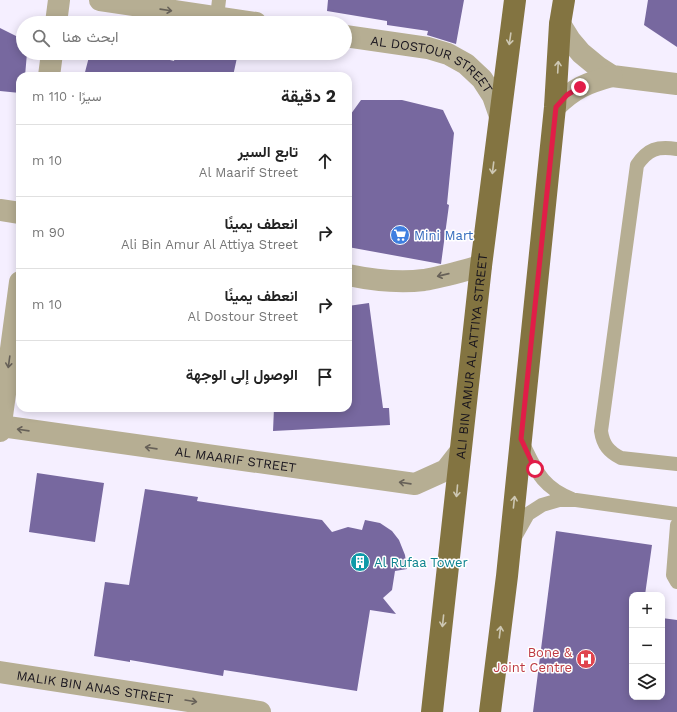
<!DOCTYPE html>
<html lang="ar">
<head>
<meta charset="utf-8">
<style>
  body { margin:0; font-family:"Work Sans",Vazirmatn,sans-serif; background:#f6f6f6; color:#222; direction:rtl }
  .controls { position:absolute; right:12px; bottom:12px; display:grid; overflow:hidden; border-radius:8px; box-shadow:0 2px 10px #0003 }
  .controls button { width:36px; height:36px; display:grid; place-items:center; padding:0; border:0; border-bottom:1px solid #e0e0e0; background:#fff; color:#222; font:20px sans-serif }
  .stop { position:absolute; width:12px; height:12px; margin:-9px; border:3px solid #e11d48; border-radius:50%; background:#fff }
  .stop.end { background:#e11d48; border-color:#fff; box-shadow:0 1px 4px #0008 }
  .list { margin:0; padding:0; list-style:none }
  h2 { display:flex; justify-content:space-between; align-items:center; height:52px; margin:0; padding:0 16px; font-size:17px }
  h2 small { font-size:13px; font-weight:400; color:#767676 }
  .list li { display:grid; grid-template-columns:26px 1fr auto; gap:12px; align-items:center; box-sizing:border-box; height:72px; padding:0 16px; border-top:1px solid #e0e0e0 }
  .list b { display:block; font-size:15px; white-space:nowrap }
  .list p { margin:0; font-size:13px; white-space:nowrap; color:#767676 }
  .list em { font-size:13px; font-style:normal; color:#767676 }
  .icon { flex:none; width:22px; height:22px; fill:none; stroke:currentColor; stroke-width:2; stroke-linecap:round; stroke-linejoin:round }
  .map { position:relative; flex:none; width:677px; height:712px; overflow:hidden; direction:ltr }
  .search { position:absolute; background:#fff; box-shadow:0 2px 10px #0003; left:16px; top:16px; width:336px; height:44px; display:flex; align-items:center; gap:10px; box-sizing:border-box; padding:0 14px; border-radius:22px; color:#767676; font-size:15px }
  .panel { position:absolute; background:#fff; box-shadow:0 2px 10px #0003; left:16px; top:72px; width:336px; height:340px; border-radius:12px; direction:rtl }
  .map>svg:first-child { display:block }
  .building { fill:#77689f }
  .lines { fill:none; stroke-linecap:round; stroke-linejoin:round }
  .service { stroke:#b6ae93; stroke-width:14 }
  .minor { stroke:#b6ae93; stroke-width:22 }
  .primary { stroke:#837441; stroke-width:22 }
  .oneway { stroke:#676158 }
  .oneway2 { stroke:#cdc7b3 }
  .route { stroke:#e11d48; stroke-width:5 }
  .labels { text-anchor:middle; stroke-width:3; stroke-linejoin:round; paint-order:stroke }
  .street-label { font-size:13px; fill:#18141d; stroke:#fff }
  .shop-label { font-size:13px; fill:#366cbe; stroke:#fff; text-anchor:start }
  .culture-label { font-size:13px; fill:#0d838f; stroke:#fff; text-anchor:start }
  .health-label { font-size:13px; fill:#be3a42; stroke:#fff; text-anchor:end }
</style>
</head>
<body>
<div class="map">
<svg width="677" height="712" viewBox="0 0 677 712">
  <rect width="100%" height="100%" fill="#f5efff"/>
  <path class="building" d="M328 0H464L456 44 427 35 428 31 387 25V21L327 11Z
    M648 0H677V47L644 25Z
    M0 28 18 37 23 45V53H27L25 76H20V93L0 91Z
    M90 53H141L174 61 176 53H238L233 76H84Z
    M361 100H402L443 110 454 133 447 204 449 205 441 264 348 247V118Z
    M369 303 383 408H389L390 425 273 431 274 408H348V306Z
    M37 473 104 483 95 542 29 532Z
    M145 489 198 497 197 501 322 520 332 532 348 527 362 530 365 520 380 523 392 531 399 540 405 555 407 569 395 571 392 590 383 598 396 614 370 610 357 691 224 670 223 676 130 660V662L94 656 105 582 129 585Z
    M556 531 652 545 645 595H632V697H662V618L677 620V712H533Z"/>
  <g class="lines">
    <path class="service" d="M217 17 219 0
      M677 149C657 146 648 149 637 165L601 431C603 445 609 452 621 458L677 464
      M522 442C536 470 541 487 572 499
      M677 525 673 575 677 582
      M515 537 528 514 542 505 559 500H576L677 514"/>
    <g class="minor">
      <path d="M100 0 256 23"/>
      <path d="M56 23 59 0"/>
      <path d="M560 24 570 40 581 53 598 67 612 76 677 84"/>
      <path id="s1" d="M345 36 428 48 448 54 466 64 482 79 493 96 500 116"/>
      <path d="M49 76 52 53"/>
      <path d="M555 107C574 88 587 83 612 76"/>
      <path d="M0 210 20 213"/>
      <path d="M348 275C372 280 400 283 424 280 443 277 462 271 481 266"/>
      <path id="s2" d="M0 426 415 484 446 470 460 452"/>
      <path d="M0 431 20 282"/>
      <path id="s3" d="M0 672 260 712"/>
    </g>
    <g class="primary">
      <path id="s4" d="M432 712 481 266 515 0"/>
      <path d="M490 712 507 576 555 107 560 24 564 0"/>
    </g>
  </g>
  <defs><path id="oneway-shaft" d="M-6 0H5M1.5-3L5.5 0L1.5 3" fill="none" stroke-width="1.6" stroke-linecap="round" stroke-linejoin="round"/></defs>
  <g class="oneway">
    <use href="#oneway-shaft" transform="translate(166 10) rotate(8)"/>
    <use href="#oneway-shaft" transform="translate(443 275) rotate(167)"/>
    <use href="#oneway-shaft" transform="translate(9 362) rotate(98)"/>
    <use href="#oneway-shaft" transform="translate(23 430) rotate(-172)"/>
    <use href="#oneway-shaft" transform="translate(151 448) rotate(-172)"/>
    <use href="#oneway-shaft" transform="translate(405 483) rotate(-172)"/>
    <use href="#oneway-shaft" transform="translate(191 701) rotate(9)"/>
  </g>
  <g class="oneway2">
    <use href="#oneway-shaft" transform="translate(510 39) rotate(98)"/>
    <use href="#oneway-shaft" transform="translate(558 67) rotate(-87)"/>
    <use href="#oneway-shaft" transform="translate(493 168) rotate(97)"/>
    <use href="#oneway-shaft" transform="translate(457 491) rotate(95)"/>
    <use href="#oneway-shaft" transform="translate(514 502) rotate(-84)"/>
    <use href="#oneway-shaft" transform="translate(443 621) rotate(96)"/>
    <use href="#oneway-shaft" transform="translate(500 632) rotate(-83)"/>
  </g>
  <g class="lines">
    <path class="route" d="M535 469 521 439 556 107 567 95 580 87"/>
  </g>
  <defs>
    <symbol id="supermarket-disc" viewBox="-11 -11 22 22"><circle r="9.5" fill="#3f7fe0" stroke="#fff"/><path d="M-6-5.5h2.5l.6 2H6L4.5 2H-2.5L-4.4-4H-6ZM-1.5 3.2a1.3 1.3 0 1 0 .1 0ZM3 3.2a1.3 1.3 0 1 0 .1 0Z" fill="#fff"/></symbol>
    <symbol id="building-disc" viewBox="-11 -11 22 22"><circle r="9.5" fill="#0f9aa8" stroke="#fff"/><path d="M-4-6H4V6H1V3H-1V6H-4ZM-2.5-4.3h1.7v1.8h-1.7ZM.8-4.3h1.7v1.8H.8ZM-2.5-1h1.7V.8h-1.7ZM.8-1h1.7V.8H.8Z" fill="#fff"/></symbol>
    <symbol id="hospital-disc" viewBox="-11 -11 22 22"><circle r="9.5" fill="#e0444e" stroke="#fff"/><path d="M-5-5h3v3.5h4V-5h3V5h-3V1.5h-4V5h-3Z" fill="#fff"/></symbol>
  </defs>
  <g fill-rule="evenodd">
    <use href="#supermarket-disc" x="389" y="224" width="22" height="22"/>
    <use href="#building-disc" x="349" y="551" width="22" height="22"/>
    <use href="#hospital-disc" x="575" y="648" width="22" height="22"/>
  </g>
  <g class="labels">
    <g class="street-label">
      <text dy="5" stroke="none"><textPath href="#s1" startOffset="94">AL DOSTOUR STREET</textPath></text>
      <text dy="5" stroke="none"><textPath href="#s4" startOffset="358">ALI BIN AMUR AL ATTIYA STREET</textPath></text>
      <text dy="5" stroke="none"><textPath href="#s2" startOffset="238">AL MAARIF STREET</textPath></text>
      <text dy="5" stroke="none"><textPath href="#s3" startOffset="96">MALIK BIN ANAS STREET</textPath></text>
    </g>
    <g class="shop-label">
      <text x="414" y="240">Mini Mart</text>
    </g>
    <g class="culture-label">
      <text x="374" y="567">Al Rufaa Tower</text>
    </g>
    <g class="health-label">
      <text x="572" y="657">Bone &amp;<tspan x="572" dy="15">Joint Centre</tspan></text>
    </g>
  </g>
</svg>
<div class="controls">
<button>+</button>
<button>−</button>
<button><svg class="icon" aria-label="layers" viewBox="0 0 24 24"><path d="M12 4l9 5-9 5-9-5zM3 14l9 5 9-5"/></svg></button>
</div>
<div class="stop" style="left:535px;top:469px"></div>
<div class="stop end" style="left:580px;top:87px"></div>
<div class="search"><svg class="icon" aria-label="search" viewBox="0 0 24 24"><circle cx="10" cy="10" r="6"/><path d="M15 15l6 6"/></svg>ابحث هنا</div>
<section class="panel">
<h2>2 دقيقة<small>سيرًا · 110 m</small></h2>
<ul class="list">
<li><svg class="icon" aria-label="ahead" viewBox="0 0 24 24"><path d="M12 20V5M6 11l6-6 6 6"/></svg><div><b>تابع السير</b><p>Al Maarif Street</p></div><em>10 m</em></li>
<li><svg class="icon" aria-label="right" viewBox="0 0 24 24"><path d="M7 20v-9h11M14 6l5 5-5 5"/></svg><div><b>انعطف يمينًا</b><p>Ali Bin Amur Al Attiya Street</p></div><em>90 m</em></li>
<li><svg class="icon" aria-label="right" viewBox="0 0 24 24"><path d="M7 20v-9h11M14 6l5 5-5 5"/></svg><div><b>انعطف يمينًا</b><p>Al Dostour Street</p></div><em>10 m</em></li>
<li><svg class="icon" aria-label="arrive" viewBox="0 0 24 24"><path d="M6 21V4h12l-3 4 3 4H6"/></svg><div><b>الوصول إلى الوجهة</b></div></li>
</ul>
</section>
</div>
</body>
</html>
